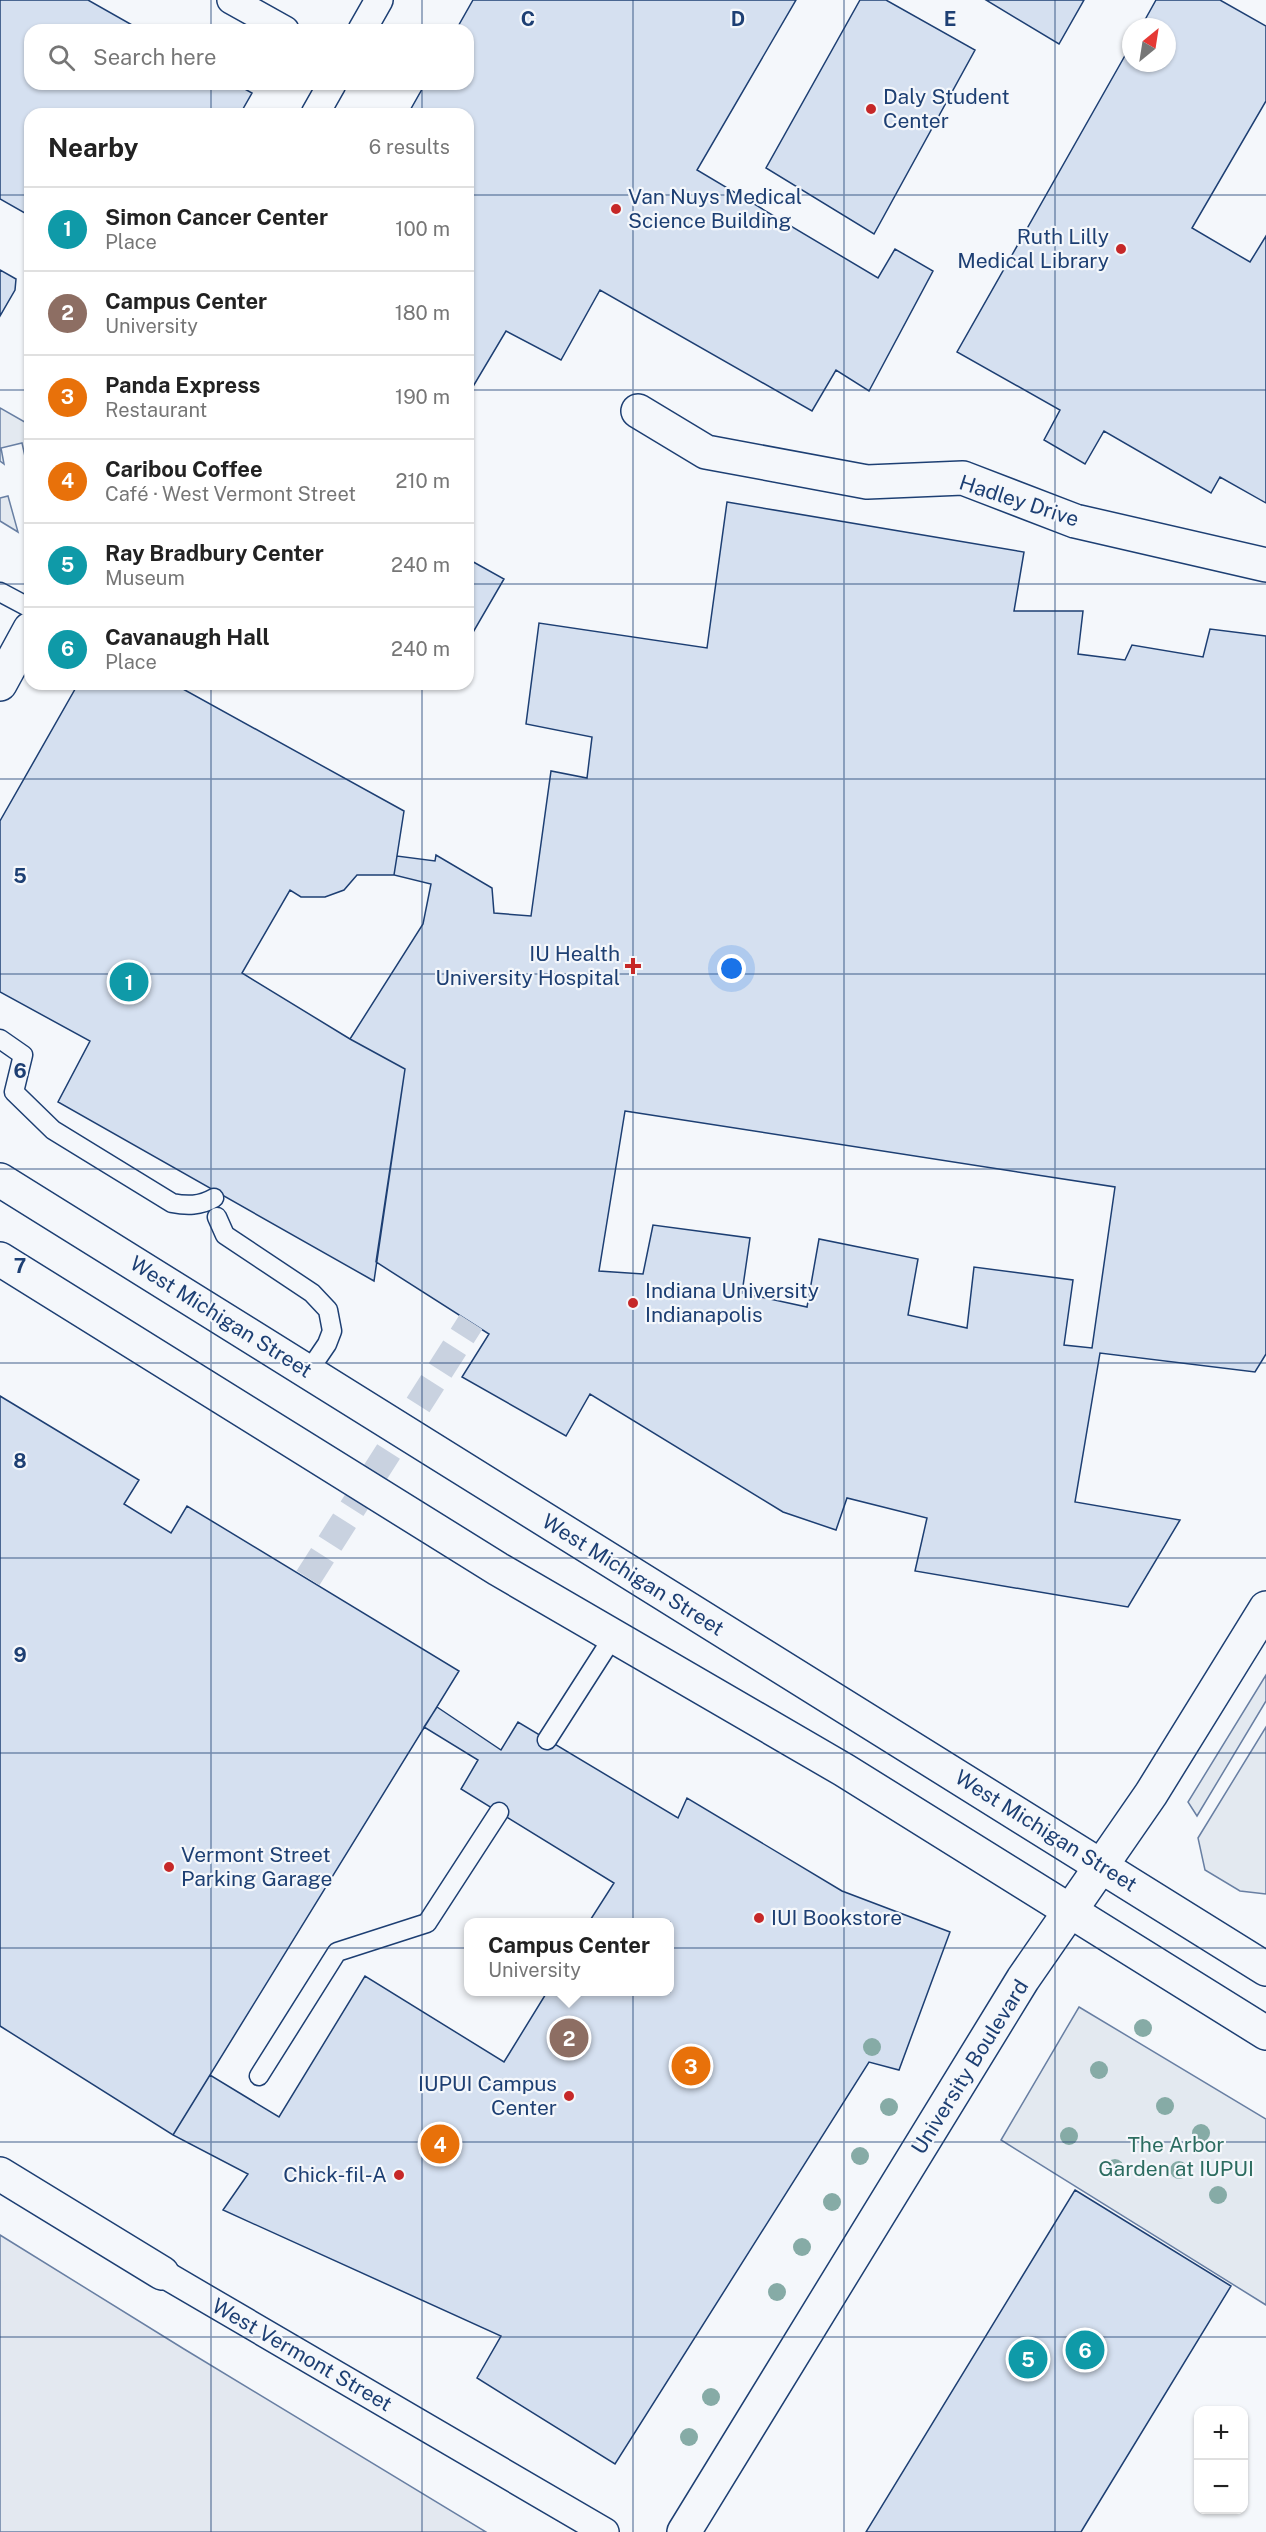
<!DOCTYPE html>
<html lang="en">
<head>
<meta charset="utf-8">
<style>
  body { margin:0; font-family:"Public Sans",sans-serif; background:#f6f6f6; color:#222 }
  .controls { position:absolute; right:18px; bottom:18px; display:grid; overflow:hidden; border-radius:12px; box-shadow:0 2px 4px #0004 }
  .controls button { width:54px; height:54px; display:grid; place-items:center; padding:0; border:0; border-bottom:2px solid #e0e0e0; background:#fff; color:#222; font:30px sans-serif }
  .compass { position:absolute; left:1122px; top:18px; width:54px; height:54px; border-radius:50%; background:#fff; box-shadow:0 2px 4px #0004; rotate:30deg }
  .you { position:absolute; left:732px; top:969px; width:21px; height:21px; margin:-15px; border:4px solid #fff; border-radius:50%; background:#1a73e8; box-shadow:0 0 0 9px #1a73e833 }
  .badge { display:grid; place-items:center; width:39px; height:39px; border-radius:50%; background:#c62828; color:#fff; font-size:20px; font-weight:700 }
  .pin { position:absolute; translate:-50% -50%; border:3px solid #fff; box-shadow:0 2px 6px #0006 }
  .popup { position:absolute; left:464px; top:1918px; width:210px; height:78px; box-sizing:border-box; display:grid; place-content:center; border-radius:12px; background:#fff; filter:drop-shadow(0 2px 4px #0005); font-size:20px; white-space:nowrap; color:#767676 }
  .popup b { font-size:22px; color:#222 }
  .popup::after { content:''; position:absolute; left:50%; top:100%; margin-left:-12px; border:12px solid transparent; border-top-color:#fff }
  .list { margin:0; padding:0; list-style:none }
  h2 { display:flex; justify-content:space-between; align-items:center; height:78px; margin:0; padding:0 24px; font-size:26px }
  h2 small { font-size:20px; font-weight:400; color:#767676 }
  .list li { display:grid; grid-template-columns:39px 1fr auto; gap:18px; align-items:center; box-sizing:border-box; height:84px; padding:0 24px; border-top:2px solid #e0e0e0 }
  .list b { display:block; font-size:22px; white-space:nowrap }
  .list p { margin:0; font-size:20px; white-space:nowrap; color:#767676 }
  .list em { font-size:20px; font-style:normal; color:#767676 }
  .icon { flex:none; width:33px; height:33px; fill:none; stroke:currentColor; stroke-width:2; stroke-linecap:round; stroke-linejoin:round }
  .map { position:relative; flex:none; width:1266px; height:2532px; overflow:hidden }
  .search { position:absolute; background:#fff; box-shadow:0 2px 4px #0004; left:24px; top:24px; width:450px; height:66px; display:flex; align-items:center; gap:15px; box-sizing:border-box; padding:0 21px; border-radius:18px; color:#767676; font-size:22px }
  .panel { position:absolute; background:#fff; box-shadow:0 2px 4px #0004; left:24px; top:108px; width:450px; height:582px; border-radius:18px }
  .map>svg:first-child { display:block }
  .green { fill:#e3e9f0; stroke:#687fa3; stroke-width:1.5 }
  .parking { fill:#e3e8f0; stroke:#687fa3; stroke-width:1.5 }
  .building { fill:#d5e0f0; stroke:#1d3f73; stroke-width:1.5; fill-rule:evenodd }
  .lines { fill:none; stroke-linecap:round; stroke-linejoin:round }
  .pedestrian-tunnel { stroke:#c9d2e0; stroke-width:27; stroke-dasharray:27 14; stroke-linecap:butt }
  .service-casing { stroke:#1d3f73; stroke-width:21 }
  .pedestrian-casing { stroke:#1d3f73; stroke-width:30 }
  .minor-casing { stroke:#1d3f73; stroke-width:36 }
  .tertiary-casing { stroke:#1d3f73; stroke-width:36 }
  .secondary-casing { stroke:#1d3f73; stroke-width:36 }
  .service { stroke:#f4f7fb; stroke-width:18 }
  .pedestrian { stroke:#f4f7fb; stroke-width:27 }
  .minor { stroke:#f4f7fb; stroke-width:33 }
  .tertiary { stroke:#f4f7fb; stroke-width:33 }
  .secondary { stroke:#f4f7fb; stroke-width:33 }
  .tree { fill:#86aba6 }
  .grid { fill:none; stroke:#1d3f73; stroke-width:1.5; stroke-opacity:0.55 }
  .poi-dot { fill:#c62828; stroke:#f4f7fb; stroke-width:2 }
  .labels { text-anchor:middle; stroke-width:4.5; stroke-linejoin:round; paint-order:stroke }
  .poi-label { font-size:21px; fill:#1d3f73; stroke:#f4f7fb; text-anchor:start }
  .street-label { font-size:21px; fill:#1d3f73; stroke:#f4f7fb }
  .park-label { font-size:21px; fill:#2c6c60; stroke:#f4f7fb }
  .grid-label { font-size:20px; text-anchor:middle; font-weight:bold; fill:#1d3f73; stroke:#f4f7fb; stroke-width:4.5; stroke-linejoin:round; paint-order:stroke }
</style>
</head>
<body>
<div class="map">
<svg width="1266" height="2532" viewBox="0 0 1266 2532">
  <rect width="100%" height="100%" fill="#f4f7fb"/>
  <path class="green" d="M0 408 30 425V460L26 461 22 443 1 448 4 464 0 461Z
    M8 496 18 532 0 521V498Z
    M1266 1675V1701L1197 1816 1188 1802Z
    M1266 1727V1894L1240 1891 1205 1870 1198 1838Z
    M1079 2007 1266 2119V2305L1001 2140Z"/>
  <path class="parking" d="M0 2235 184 2349 486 2532H0Z"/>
  <path class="building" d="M0 0H88L141 30H30V84H236L252 93 240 114H30V216L0 199Z
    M473 0H796L697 170 878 278 895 249 933 271 869 391 836 370 812 411 600 290 561 360 506 331 468 395V114H408L425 84H468V30H456Z
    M860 0H886L975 50 874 234 766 168Z
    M986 0H1084L1059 44Z
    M1156 0H1220L1266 26V101L1192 228 1250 262 1266 236V503L1220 477 1211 493 1104 431 1085 464 1044 440 1060 410 957 352 1131 45V63H1167V27H1141Z
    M0 270 16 279 15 290 0 316Z
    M727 502 1024 552 1014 611H1083L1078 654 1125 660 1132 645 1203 657 1210 629 1266 636V1354L1255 1372 1100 1353 1075 1502 1180 1520 1128 1607 915 1571 927 1518 847 1498 836 1530 783 1512 590 1394 566 1436 462 1377 489 1334 376 1262 405 1069 350 1039 423 924 431 884 394 875 397 856 435 861 436 855 492 888 494 913 531 916 551 771 587 778 592 737 526 724 539 623 707 648ZM625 1111 1115 1187 1092 1348 1064 1345 1073 1280 974 1267 967 1328 908 1315 918 1259 819 1239 807 1307 742 1293 750 1238 653 1225 643 1274 599 1271Z
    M468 559 504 579 468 641Z
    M78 684H174L404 811 394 875H357L344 890 325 897H301L290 890 242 973 350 1039 405 1069 374 1281 58 1102 90 1041 0 992V821Z
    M0 1396 139 1480 124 1504 171 1533 187 1506 459 1671 173 2135 0 2026Z
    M437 1707 501 1750 518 1722 678 1818 687 1798 842 1891 950 1932 899 2070 869 2062 615 2464 477 2378 501 2336 223 2210 248 2174 173 2135 210 2075 279 2117 365 1976 504 2062 547 1992H670V1922H589L614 1883 461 1789 478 1760 424 1727Z
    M1075 2190 1231 2286 1087 2522 1081 2532H866Z"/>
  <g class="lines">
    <path class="pedestrian-tunnel" d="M308 1578 471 1322"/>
    <defs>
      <path id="service" d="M0 592 30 608
        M0 1039 23 1055 14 1092 53 1130 172 1203C187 1206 200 1206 214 1198
        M217 1217 225 1235 312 1293 328 1310 332 1331 327 1344 308 1372
        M547 1740 613 1637
        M259 2076 337 1952 427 1923 499 1812"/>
      <path id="pedestrian" d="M231 0 285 30
        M362 30 379 0
        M315 114 332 84
        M162 2273 605 2532"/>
      <path id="minor" d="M638 411 706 452 867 482 963 478 1075 521 1266 565
        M0 684 30 629
        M0 2174 162 2273"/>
      <path id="tertiary" d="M684 2532 1023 1979 1151 1794 1266 1608"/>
      <path id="secondary" d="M0 1180 1266 1969
        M0 1259 498 1569 844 1770 1266 2033"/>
    </defs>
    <use href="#service" class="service-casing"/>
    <use href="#pedestrian" class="pedestrian-casing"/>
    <use href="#minor" class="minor-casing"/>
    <use href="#tertiary" class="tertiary-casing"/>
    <use href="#secondary" class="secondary-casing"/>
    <use href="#service" class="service"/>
    <use href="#pedestrian" class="pedestrian"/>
    <use href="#minor" class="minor"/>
    <use href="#tertiary" class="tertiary"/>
    <use href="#secondary" class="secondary"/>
  </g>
  <g class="tree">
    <circle cx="1143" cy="2028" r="9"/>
    <circle cx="872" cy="2047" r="9"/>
    <circle cx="1099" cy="2070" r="9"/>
    <circle cx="1165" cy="2106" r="9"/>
    <circle cx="889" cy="2107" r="9"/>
    <circle cx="1201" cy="2133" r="9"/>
    <circle cx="1069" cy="2136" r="9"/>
    <circle cx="860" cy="2156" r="9"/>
    <circle cx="1115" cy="2168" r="9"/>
    <circle cx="1179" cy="2170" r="9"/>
    <circle cx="1218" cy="2195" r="9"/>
    <circle cx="832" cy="2202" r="9"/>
    <circle cx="802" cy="2247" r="9"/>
    <circle cx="777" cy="2292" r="9"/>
    <circle cx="711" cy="2397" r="9"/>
    <circle cx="689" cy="2437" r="9"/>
  </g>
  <path class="grid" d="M211 0V30M422 0V30M633 0V2532M844 0V2532M1055 0V2532M211 84V114M422 84V114M0 195H30M468 195H1266M0 390H30M468 390H1266M0 584H30M468 584H1266M211 684V2532M422 684V2532M0 779H1266M0 974H1266M0 1169H1266M0 1363H1266M0 1558H1266M0 1753H1266M0 1948H1266M0 2142H1266M0 2337H1266"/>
  <g class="poi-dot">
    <circle cx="871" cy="109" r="6"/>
    <circle cx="616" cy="209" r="6"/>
    <circle cx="1121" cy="249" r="6"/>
    <path d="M630 957h6v6h6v6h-6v6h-6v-6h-6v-6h6z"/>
    <circle cx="633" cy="1303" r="6"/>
    <circle cx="169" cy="1867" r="6"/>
    <circle cx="759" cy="1918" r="6"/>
    <circle cx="569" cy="2096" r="6"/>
    <circle cx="399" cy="2175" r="6"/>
  </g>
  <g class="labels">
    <g class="poi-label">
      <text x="883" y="104">Daly Student<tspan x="883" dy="24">Center</tspan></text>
      <text x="628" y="204">Van Nuys Medical<tspan x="628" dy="24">Science Building</tspan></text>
      <text x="1109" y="244" text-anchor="end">Ruth Lilly<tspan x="1109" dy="24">Medical Library</tspan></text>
      <text x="620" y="961" text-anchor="end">IU Health<tspan x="620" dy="24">University Hospital</tspan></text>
      <text x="645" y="1298">Indiana University<tspan x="645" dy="24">Indianapolis</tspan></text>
      <text x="181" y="1862">Vermont Street<tspan x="181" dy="24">Parking Garage</tspan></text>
      <text x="771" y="1925">IUI Bookstore</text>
      <text x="557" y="2091" text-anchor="end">IUPUI Campus<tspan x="557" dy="24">Center</tspan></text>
      <text x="387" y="2182" text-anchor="end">Chick-fil-A</text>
    </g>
    <g class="street-label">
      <text transform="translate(1019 501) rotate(18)" y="7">Hadley Drive</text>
      <text transform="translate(221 1317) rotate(32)" y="7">West Michigan Street</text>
      <text transform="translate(633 1575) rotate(32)" y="7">West Michigan Street</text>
      <text transform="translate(1046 1831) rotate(32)" y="7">West Michigan Street</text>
      <text transform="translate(970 2067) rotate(-58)" y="7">University Boulevard</text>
      <text transform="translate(302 2355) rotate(30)" y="7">West Vermont Street</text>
    </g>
    <g class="park-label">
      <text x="1176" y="2152">The Arbor<tspan x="1176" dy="24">Garden at IUPUI</tspan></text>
    </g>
  </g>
  <g class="grid-label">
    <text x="528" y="26">C</text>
    <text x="738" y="26">D</text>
    <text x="950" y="26">E</text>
    <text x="20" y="883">5</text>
    <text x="20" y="1078">6</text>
    <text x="20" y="1273">7</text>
    <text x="20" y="1468">8</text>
    <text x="20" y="1662">9</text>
  </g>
</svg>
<div class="controls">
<button>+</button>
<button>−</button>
</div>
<svg class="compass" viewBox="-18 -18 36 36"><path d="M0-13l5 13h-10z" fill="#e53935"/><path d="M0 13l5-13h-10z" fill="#767676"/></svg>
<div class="you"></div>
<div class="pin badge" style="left:129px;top:982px;background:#0f9aa8">1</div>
<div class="pin badge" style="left:569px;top:2038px;background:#8d6e63">2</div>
<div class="popup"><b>Campus Center</b>University</div>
<div class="pin badge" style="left:691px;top:2066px;background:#e8710a">3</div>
<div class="pin badge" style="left:440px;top:2144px;background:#e8710a">4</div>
<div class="pin badge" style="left:1028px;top:2359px;background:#0f9aa8">5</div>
<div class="pin badge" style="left:1085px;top:2350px;background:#0f9aa8">6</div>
<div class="search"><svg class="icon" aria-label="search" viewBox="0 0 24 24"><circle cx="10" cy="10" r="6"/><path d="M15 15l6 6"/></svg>Search here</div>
<section class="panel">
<h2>Nearby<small>6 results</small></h2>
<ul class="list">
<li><span class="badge" style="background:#0f9aa8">1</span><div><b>Simon Cancer Center</b><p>Place</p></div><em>100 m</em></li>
<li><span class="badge" style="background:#8d6e63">2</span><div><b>Campus Center</b><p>University</p></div><em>180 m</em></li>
<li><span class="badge" style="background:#e8710a">3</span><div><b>Panda Express</b><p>Restaurant</p></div><em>190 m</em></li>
<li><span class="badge" style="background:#e8710a">4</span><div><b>Caribou Coffee</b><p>Café · West Vermont Street</p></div><em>210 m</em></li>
<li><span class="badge" style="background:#0f9aa8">5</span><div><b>Ray Bradbury Center</b><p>Museum</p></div><em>240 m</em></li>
<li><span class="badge" style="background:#0f9aa8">6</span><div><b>Cavanaugh Hall</b><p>Place</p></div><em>240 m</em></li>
</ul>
</section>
</div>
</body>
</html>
